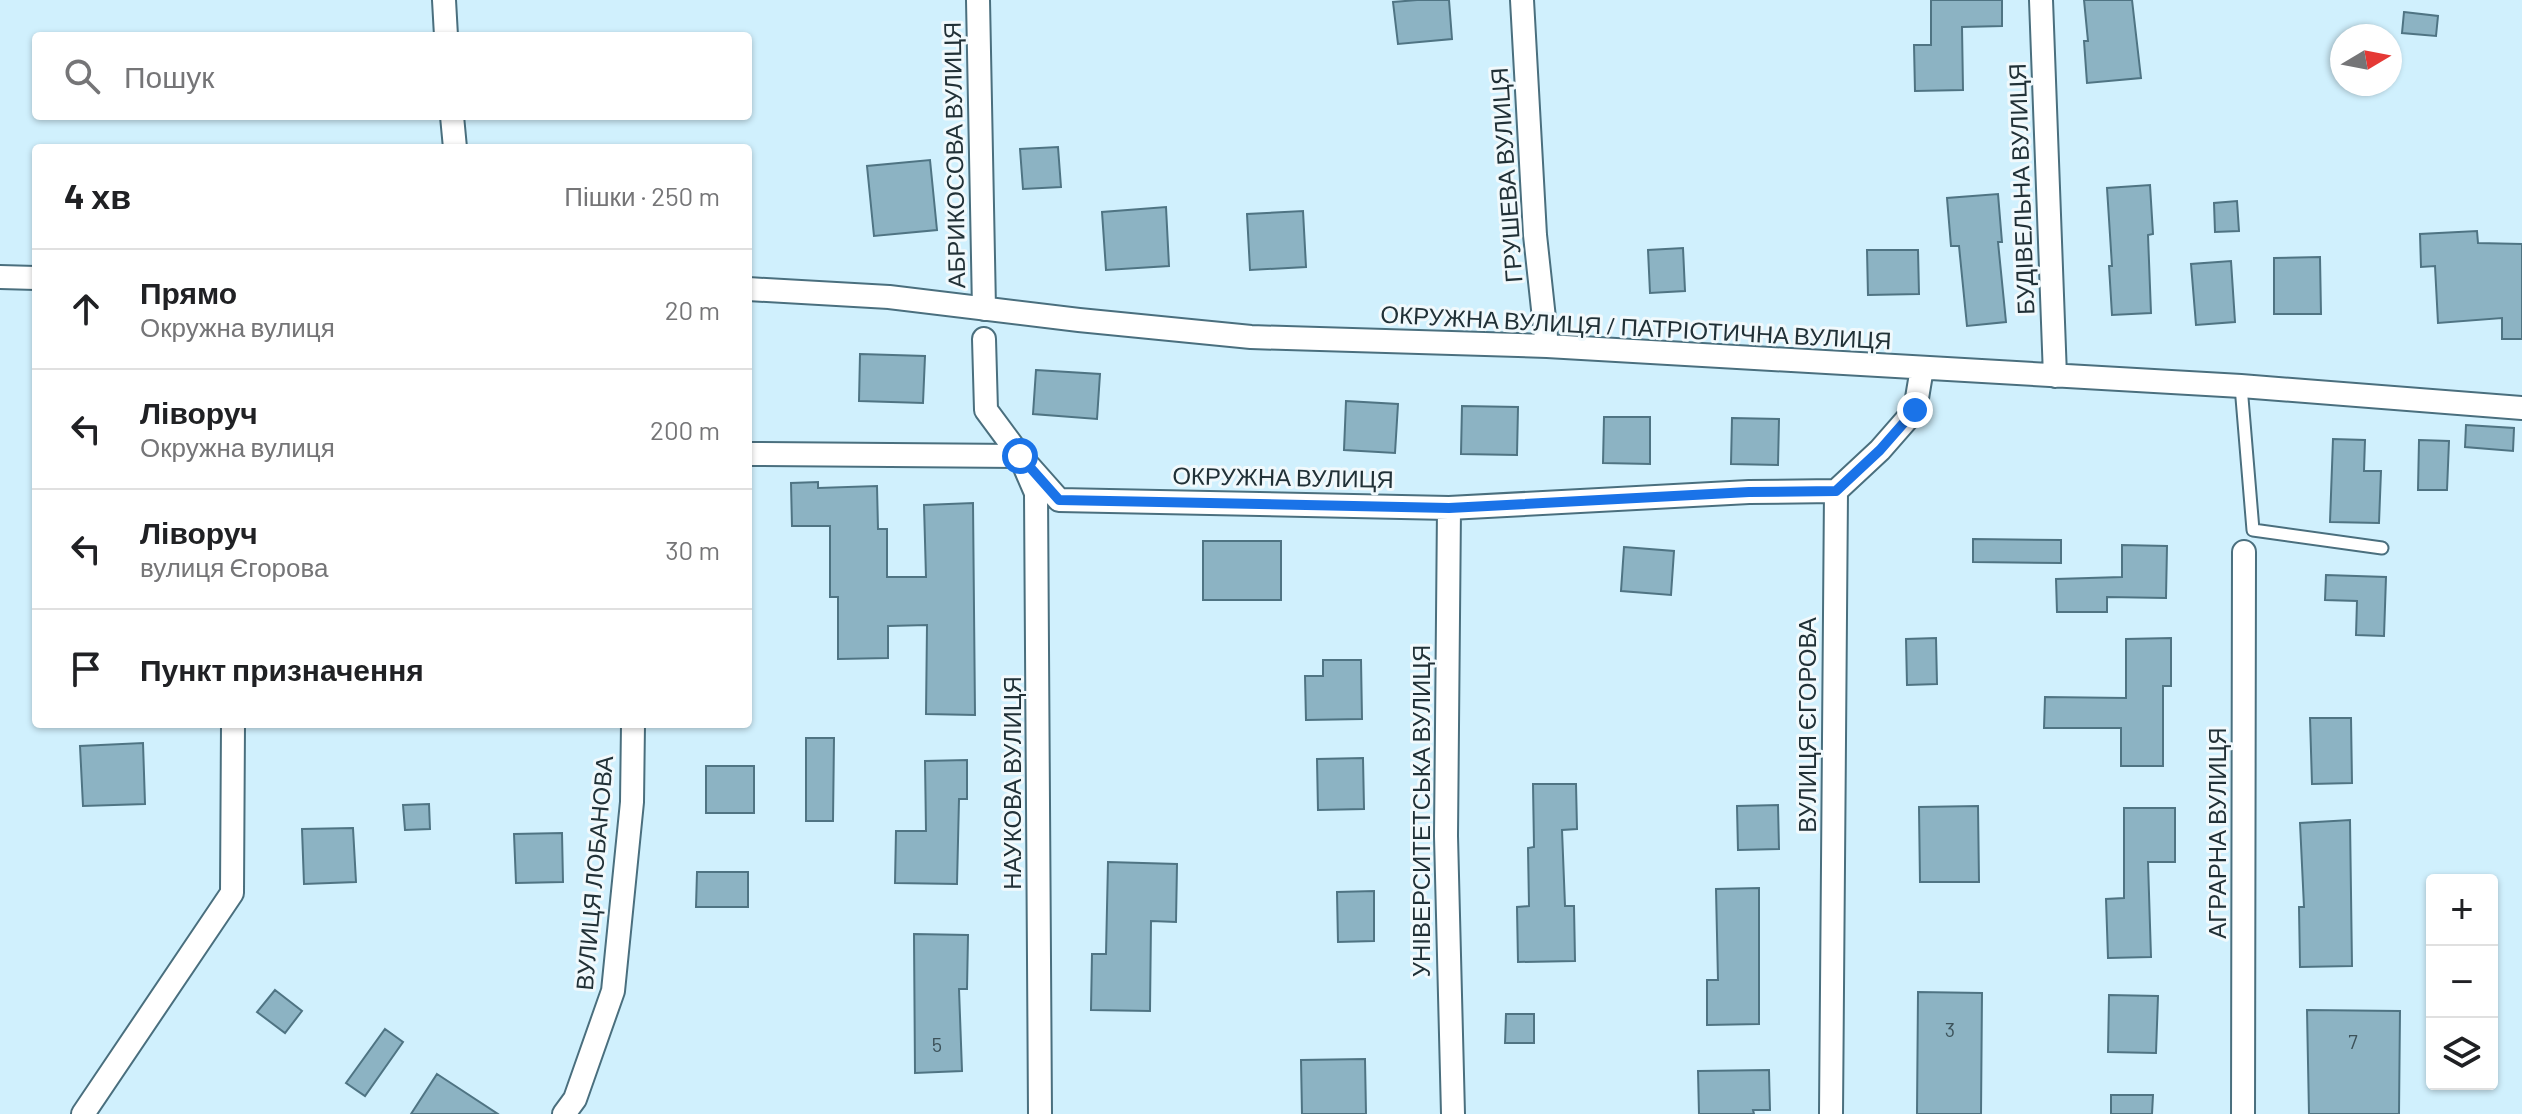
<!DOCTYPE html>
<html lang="uk">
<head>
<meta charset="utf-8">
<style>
  body { margin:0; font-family:Barlow,sans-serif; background:#f6f6f6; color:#202124 }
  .controls { position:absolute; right:24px; bottom:24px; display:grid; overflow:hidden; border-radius:8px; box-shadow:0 2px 6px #0004 }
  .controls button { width:72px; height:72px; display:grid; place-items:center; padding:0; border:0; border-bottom:2px solid #e0e0e0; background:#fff; color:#202124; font:40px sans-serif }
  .compass { position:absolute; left:2330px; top:24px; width:72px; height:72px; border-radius:50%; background:#fff; box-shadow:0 2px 6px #0004; rotate:80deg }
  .stop { position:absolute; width:24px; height:24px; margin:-18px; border:6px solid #1a73e8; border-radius:50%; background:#fff }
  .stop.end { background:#1a73e8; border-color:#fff; box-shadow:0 2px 8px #0008 }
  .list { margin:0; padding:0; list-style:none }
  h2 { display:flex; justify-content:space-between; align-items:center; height:104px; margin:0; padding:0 32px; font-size:34px }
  h2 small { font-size:26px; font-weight:400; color:#757577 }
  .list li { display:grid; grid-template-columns:52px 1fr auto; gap:24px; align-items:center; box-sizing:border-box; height:120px; padding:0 32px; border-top:2px solid #e0e0e0 }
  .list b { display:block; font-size:30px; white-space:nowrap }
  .list p { margin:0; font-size:26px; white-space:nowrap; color:#757577 }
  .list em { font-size:26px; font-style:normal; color:#757577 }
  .icon { flex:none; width:44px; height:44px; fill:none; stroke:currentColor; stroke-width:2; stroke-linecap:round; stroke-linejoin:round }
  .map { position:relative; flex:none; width:2522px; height:1114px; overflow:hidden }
  .search { position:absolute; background:#fff; box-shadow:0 2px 6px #0004; left:32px; top:32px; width:720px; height:88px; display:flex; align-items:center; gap:20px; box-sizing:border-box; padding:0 28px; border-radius:8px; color:#757577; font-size:30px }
  .panel { position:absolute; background:#fff; box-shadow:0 2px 6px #0004; left:32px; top:144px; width:720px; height:584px; border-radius:8px }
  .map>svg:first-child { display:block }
  .building { fill:#8cb3c3; stroke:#4f7483; stroke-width:2 }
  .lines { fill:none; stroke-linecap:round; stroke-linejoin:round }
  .lane-casing { stroke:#4a6f7e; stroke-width:15 }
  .street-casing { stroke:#4a6f7e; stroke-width:26 }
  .lane { stroke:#fff; stroke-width:11 }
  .street { stroke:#fff; stroke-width:22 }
  .route { stroke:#1a73e8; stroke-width:10 }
  .labels { text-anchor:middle; stroke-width:6; stroke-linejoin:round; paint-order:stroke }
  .number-label { font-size:20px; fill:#3c525a }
  .street-label { font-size:24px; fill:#213137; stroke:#f1f9fc }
</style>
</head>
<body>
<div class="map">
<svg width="2522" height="1114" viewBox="0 0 2522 1114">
  <rect width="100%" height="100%" fill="#d0f0fd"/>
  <path class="building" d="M1417 0H1449L1452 39 1398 44 1393 2Z
    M1931 0H2002V26L1962 27 1963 90 1915 91 1914 45H1931Z
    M2084 0H2132L2141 78 2087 83 2084 41H2088Z
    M2404 12 2438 16 2436 36 2402 33Z
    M1058 147 1061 187 1023 189 1020 149Z
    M930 160 937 230 874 236 867 166Z
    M2150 185 2153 234 2148 235 2151 313 2112 315 2109 266H2112L2107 188Z
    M1998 194 2002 242H1998L2006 322 1967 326 1959 246H1951L1947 198Z
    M2237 201 2239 231 2215 232 2214 203Z
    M1166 207 1169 266 1106 270 1102 212Z
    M1303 211 1306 267 1250 270 1247 214Z
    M2477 231 2478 243 2522 244V339H2502V318L2438 323 2435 266 2421 267 2420 234Z
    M1683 248 1685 291 1650 293 1648 250Z
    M1867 250H1918L1919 294 1868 295Z
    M2320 257 2321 314H2274V258Z
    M2231 261 2235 322 2196 325 2191 264Z
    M860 354 925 356 923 403 859 401Z
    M1036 370 1100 374 1097 419 1033 414Z
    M1346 401 1398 404 1395 453 1344 450Z
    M1462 406 1518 407 1517 455 1461 454Z
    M1604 417H1650V464L1603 463Z
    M1732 418 1779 419 1778 465 1731 464Z
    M2466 425 2514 428 2513 451 2465 447Z
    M2333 439 2365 440 2364 471H2381L2379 523 2330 522Z
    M2419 440 2449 441 2447 490H2418Z
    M818 482V488L877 486 878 529H887V577H926L924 505 973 503 975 715 926 714 927 625 888 626V658L838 659V597H830V526H792L791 483Z
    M1973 539 2061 540V563L1973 562Z
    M1203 541H1281V600H1203Z
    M2122 545 2167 546 2166 598 2107 597V612H2057L2056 579 2122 577Z
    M1624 547 1674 551 1671 595 1621 591Z
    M2326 575 2386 577 2384 636 2356 635 2357 601 2325 600Z
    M1936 638 1937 684 1907 685 1906 639Z
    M2171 638V686H2163V766H2121V728H2044L2045 697 2126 698V639Z
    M1323 660H1361L1362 719 1306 720 1305 676H1323Z
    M2310 718H2351L2352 783 2312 784Z
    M806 738H834L833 821H806Z
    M143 743 145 804 83 806 80 746Z
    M1363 758 1364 809 1318 810 1317 759Z
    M967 760V799H959L957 884 895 883 896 831H926L925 761Z
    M706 766H754V813H706Z
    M1533 784H1576L1577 829 1562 830 1565 906H1574L1575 961 1518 962 1517 907 1529 906 1528 848 1534 847Z
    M429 804 430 829 405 830 403 805Z
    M1778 805 1779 849 1738 850 1737 806Z
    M1978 806 1979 882H1920L1919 807Z
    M2124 808H2175V862H2148L2151 957 2108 958 2106 899 2124 898Z
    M2350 820 2352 966 2300 967 2299 907H2304L2300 823Z
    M353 828 356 882 304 884 302 829Z
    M562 833 563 882 516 883 514 834Z
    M1108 862 1177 864 1176 922 1151 921 1150 1011 1091 1010 1092 954H1106Z
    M697 872H748V907H696Z
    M1759 888V1024L1707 1025V980H1718L1716 889Z
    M1374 891V941L1338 942 1337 892Z
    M914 934 968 935 967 989H959L962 1071 915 1073Z
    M275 990 302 1011 285 1033 257 1012Z
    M1918 992 1982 993 1981 1114H1917Z
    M2109 995 2158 996 2156 1053 2108 1052Z
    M2307 1010 2400 1011 2399 1114H2309Z
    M1506 1014H1534V1043H1505Z
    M385 1029 403 1042 365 1096 346 1083Z
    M1365 1059 1366 1114H1302L1301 1060Z
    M1769 1070 1770 1110H1753L1754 1114H1699L1698 1071Z
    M437 1074 498 1114H411Z
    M2111 1095H2153L2152 1114H2111Z"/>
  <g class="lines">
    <defs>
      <path id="lane" d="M2241 386 2253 530 2382 548"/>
      <path id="street" d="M444 0 446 36
        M978 0 984 309
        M1522 0 1535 235 1547 346
        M2041 0 2055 376
        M452 116 455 148
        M0 277 36 278
        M748 289 889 297 1079 320 1251 337 1547 346 2241 386 2522 408
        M984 339 986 410 1020 456 1036 493 1040 1114
        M748 454 1020 456 1059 500 1449 508 1749 492 1836 491
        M1449 508 1446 836 1453 1114
        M83 1114 232 893 233 724
        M564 1114 575 1099 613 991 632 802 633 724
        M1831 1114 1836 491 1880 450 1915 410 1922 368
        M2243 1114 2244 552"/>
    </defs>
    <use href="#lane" class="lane-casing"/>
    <use href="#street" class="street-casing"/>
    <use href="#lane" class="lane"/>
    <use href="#street" class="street"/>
  </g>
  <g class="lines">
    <path class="route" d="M1020 456 1059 500 1449 508 1749 492 1836 491 1880 450 1915 410"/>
  </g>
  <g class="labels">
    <g class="number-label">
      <text x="1950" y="1037">3</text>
      <text x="2353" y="1049">7</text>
      <text x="937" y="1052">5</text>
    </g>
    <g class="street-label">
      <text transform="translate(955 155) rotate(-91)" y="8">АБРИКОСОВА ВУЛИЦЯ</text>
      <text transform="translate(1507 175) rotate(-94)" y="8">ГРУШЕВА ВУЛИЦЯ</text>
      <text transform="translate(2022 189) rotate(-92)" y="8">БУДІВЕЛЬНА ВУЛИЦЯ</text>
      <text transform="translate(1636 328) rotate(3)" y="8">ОКРУЖНА ВУЛИЦЯ / ПАТРІОТИЧНА ВУЛИЦЯ</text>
      <text transform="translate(1283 478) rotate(1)" y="8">ОКРУЖНА ВУЛИЦЯ</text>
      <text transform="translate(1808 725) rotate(-90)" y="8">ВУЛИЦЯ ЄГОРОВА</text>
      <text transform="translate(1013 783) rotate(-90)" y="8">НАУКОВА ВУЛИЦЯ</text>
      <text transform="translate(1422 811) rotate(-90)" y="8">УНІВЕРСИТЕТСЬКА ВУЛИЦЯ</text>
      <text transform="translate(2218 833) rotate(-90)" y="8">АГРАРНА ВУЛИЦЯ</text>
      <text transform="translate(595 873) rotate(-85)" y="8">ВУЛИЦЯ ЛОБАНОВА</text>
    </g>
  </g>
</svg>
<div class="controls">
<button>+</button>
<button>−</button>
<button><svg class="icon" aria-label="layers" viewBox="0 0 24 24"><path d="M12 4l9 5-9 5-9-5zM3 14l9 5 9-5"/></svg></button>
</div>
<svg class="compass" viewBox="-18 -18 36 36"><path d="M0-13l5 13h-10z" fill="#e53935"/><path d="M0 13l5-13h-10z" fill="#757577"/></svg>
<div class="stop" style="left:1020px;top:456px"></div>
<div class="stop end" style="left:1915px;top:410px"></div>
<div class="search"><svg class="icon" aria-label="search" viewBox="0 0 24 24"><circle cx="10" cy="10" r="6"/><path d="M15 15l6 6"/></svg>Пошук</div>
<section class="panel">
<h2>4 хв<small>Пішки · 250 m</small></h2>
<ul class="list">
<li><svg class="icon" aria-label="ahead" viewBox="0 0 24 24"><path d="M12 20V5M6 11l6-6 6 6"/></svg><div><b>Прямо</b><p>Окружна вулиця</p></div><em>20 m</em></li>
<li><svg class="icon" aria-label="left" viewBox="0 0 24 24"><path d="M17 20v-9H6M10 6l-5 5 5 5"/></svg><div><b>Ліворуч</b><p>Окружна вулиця</p></div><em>200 m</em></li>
<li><svg class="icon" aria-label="left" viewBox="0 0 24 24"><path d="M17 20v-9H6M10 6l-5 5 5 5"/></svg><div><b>Ліворуч</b><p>вулиця Єгорова</p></div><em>30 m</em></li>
<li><svg class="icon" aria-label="arrive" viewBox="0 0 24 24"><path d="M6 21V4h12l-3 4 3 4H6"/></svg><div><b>Пункт призначення</b></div></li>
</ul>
</section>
</div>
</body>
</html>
